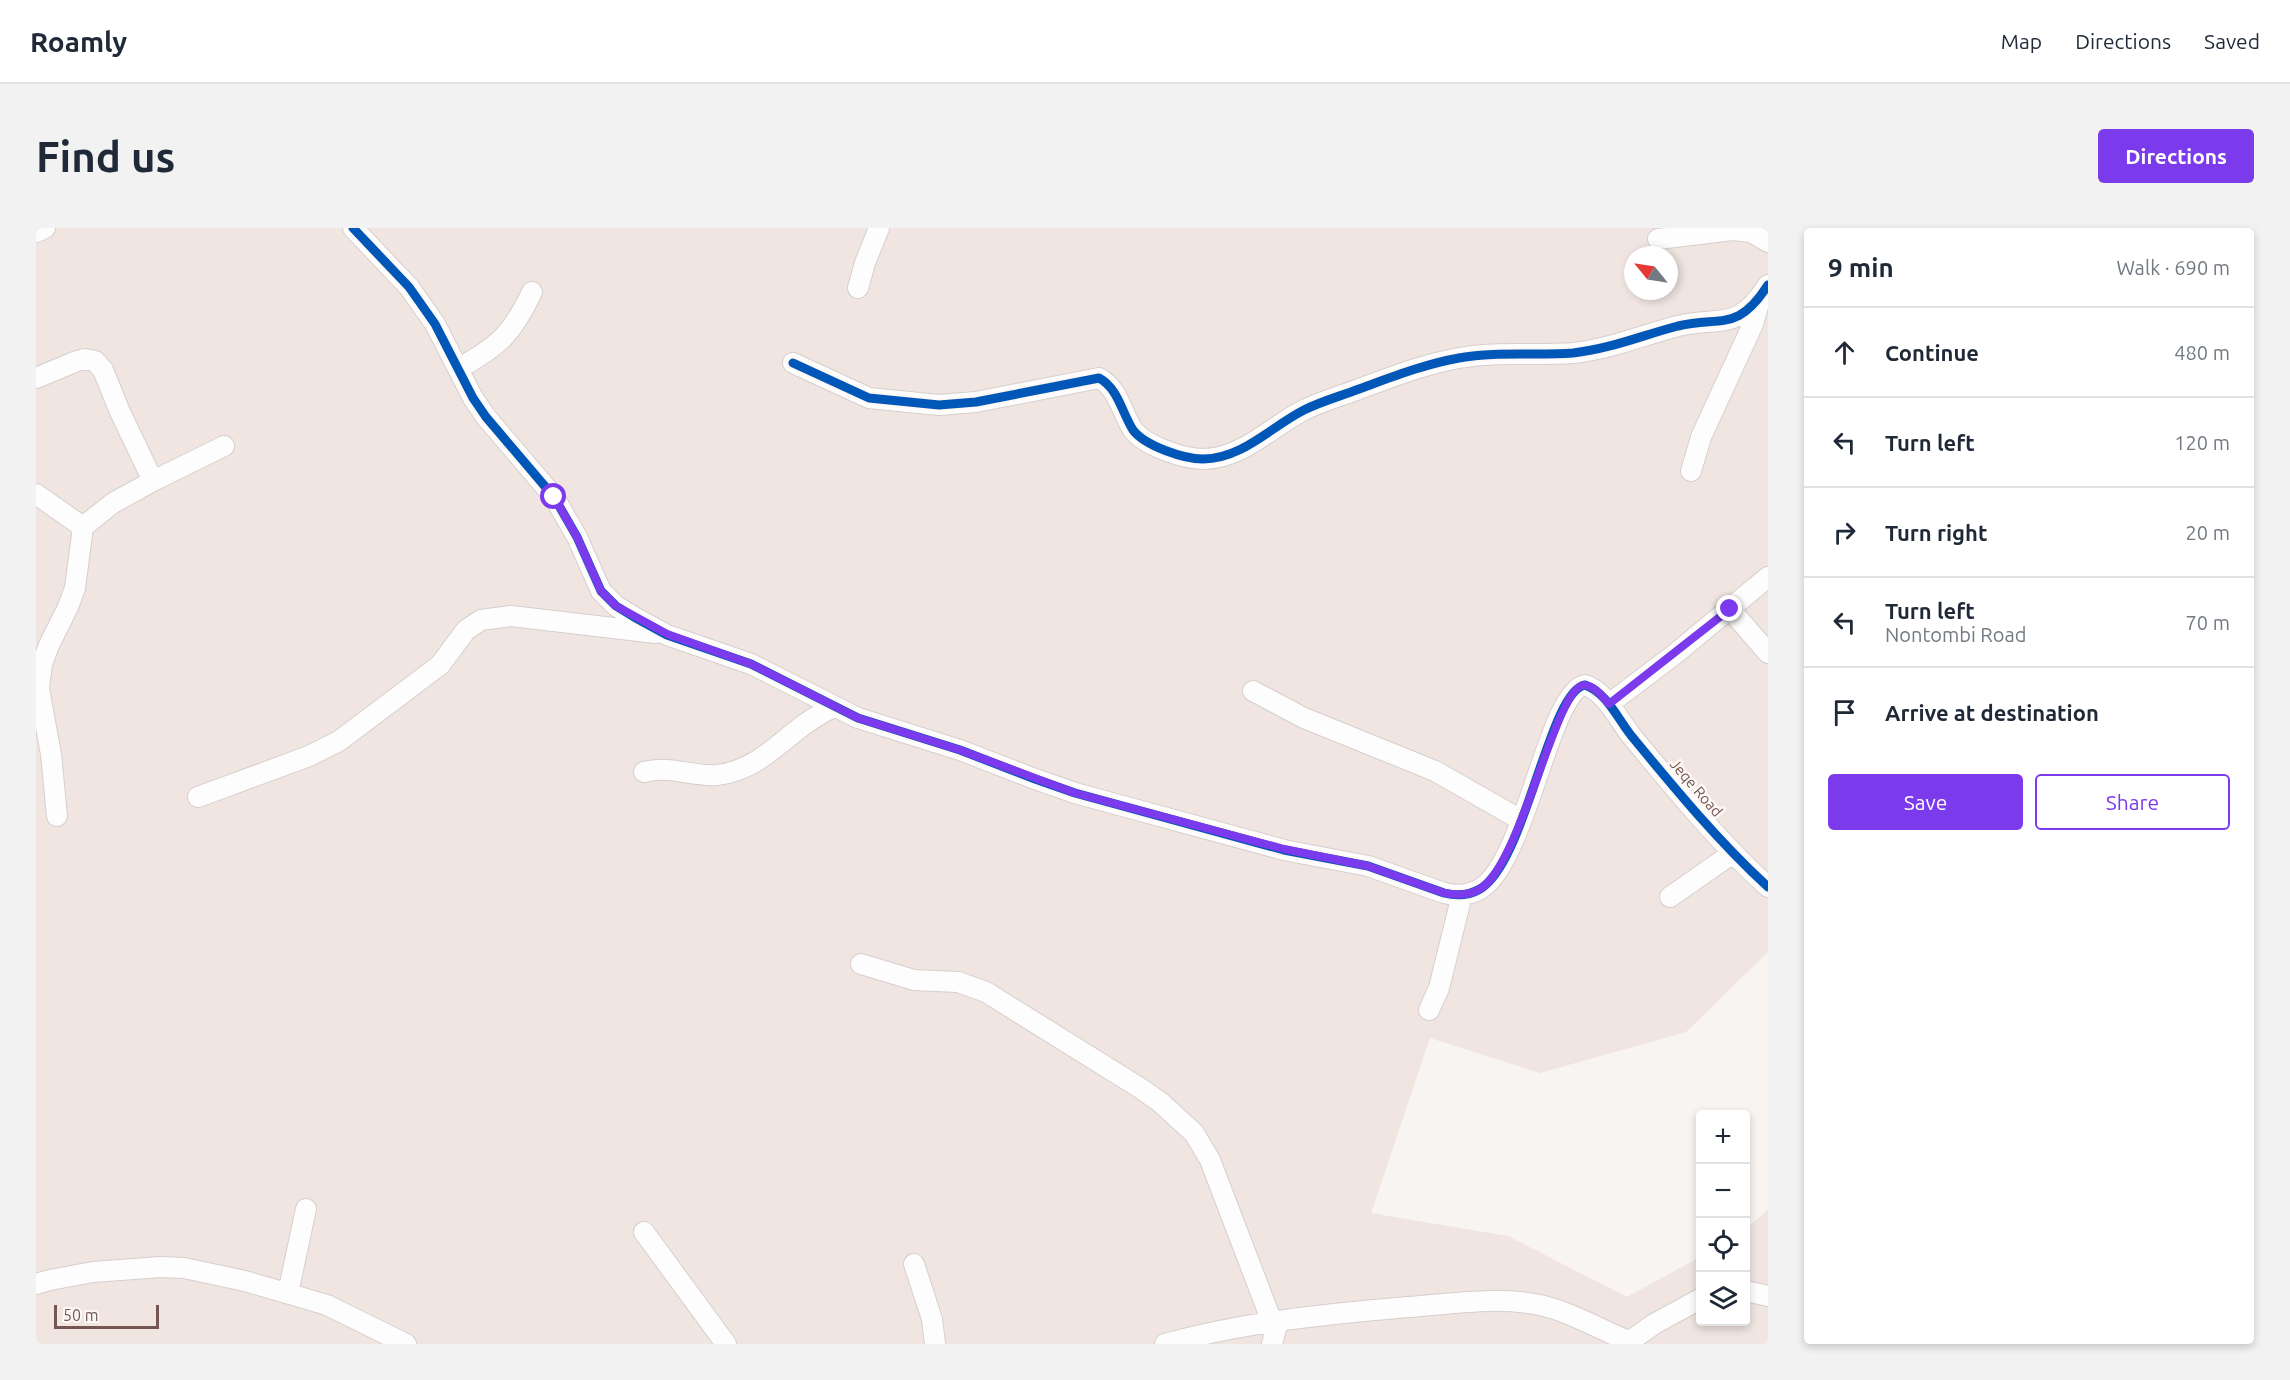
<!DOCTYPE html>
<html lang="en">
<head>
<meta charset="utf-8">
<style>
  body { margin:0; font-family:Ubuntu,sans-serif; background:#f2f2f3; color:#1f2937 }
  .controls { position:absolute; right:18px; bottom:18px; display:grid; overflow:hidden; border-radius:6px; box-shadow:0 3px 9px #0003 }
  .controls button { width:54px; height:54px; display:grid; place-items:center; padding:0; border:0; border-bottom:2px solid #e0e1e3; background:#fff; color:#1f2937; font:30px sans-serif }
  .compass { position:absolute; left:1588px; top:18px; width:54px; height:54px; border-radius:50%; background:#fff; box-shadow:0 3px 9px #0003; rotate:300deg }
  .scale { position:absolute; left:18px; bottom:15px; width:105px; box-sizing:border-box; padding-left:6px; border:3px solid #745752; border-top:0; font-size:16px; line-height:21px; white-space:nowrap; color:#745752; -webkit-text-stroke:4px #fdf8f4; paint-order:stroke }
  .stop { position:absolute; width:18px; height:18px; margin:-14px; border:4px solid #7c3aed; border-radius:50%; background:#fff }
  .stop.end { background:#7c3aed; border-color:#fff; box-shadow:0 2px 6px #0008 }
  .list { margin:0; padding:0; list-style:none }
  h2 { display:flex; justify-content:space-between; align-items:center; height:78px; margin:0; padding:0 24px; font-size:26px }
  h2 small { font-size:20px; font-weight:400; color:#747a83 }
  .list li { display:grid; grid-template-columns:39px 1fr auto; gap:18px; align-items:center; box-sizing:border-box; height:90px; padding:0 24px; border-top:2px solid #e0e1e3 }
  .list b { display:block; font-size:22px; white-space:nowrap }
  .list p { margin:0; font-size:20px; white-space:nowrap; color:#747a83 }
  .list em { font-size:20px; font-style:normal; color:#747a83 }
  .actions { display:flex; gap:12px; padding:18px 24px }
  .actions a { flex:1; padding:14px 0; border:2px solid #7c3aed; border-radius:6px; text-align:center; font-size:21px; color:#7c3aed }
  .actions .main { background:#7c3aed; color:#fff }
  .icon { flex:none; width:33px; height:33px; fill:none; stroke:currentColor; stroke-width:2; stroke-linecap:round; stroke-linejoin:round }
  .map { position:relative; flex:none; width:1732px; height:1116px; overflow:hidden; border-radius:6px }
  header { display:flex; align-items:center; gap:36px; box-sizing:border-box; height:84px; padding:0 30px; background:#fff; border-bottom:2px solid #e0e1e3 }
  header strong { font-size:28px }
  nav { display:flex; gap:33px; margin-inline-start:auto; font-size:21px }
  .intro { display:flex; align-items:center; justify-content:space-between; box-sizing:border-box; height:144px; padding:0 36px }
  h1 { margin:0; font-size:42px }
  .button { padding:15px 27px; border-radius:6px; background:#7c3aed; color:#fff; font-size:21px; font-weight:700 }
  main { display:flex; gap:36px; padding:0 36px }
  aside { flex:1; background:#fff; border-radius:6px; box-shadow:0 3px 9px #0003 }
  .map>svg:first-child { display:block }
  .residential { fill:#f0e5e0; fill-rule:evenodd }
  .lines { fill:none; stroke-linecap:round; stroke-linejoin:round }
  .minor-casing { stroke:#d6cfcd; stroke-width:22 }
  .minor { stroke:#fefdfd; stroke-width:20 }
  .cycleway-casing { stroke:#fdf8f4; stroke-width:13 }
  .cycleway { stroke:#0057b8; stroke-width:9 }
  .route { stroke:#7c3aed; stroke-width:8 }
  .labels { text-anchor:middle; stroke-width:5; stroke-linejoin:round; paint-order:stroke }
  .street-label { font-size:15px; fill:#745752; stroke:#fdf8f4 }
</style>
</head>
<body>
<header>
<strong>Roamly</strong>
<nav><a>Map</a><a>Directions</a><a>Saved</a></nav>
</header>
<div class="intro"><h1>Find us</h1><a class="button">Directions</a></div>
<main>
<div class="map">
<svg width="1732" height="1116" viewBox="0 0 1732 1116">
  <rect width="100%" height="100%" fill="#f8f4f1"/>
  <path class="residential" d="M0 0H1732V724L1650 804 1504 845 1394 810 1335 985 1472 1008 1591 1069 1664 1029V1094H1710V1001L1732 982V1116H0ZM1597 27H1633V63H1597Z"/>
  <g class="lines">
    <defs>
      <path id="minor" d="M317 0 373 59 399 96 437 170 450 189 518 269 541 309 565 363 580 378 598 389 631 407 715 436 822 490 924 522 999 551 1039 565 1248 622 1332 638 1408 665C1420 668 1432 668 1444 661 1490 634 1513 463 1549 457 1572 465 1583 494 1598 511 1640 562 1683 614 1732 659
        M0 4 9 0
        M1622 11 1697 2 1715 4 1732 14
        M822 60 829 35 843 0
        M757 135 833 170 903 177 940 174 1063 150C1082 160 1086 185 1097 202 1109 218 1148 231 1167 231 1206 231 1236 198 1268 182 1286 173 1305 168 1323 161 1356 149 1389 136 1423 130 1461 123 1499 128 1537 125 1574 121 1607 107 1642 98 1686 88 1702 104 1732 57
        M423 140C463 118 476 106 496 64
        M0 150 41 133 49 131 59 133 67 142 84 184 117 253 77 275 47 299 39 360 32 379 13 417 6 436 4 451 3 461 15 526 21 588
        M1655 243 1665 209 1717 96 1725 68
        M117 253 188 218
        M0 266 47 299
        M1694 381 1732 425
        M1217 463 1268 490 1399 543 1485 592
        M1573 476 1639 426 1732 349
        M608 544C635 537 655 549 681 547 717 543 739 519 765 499 775 491 786 485 797 479
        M162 569 273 528 303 513 404 437 430 402 445 392 475 388 620 405
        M1634 669 1697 625
        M825 736 878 752 922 754 950 764 1104 860 1124 874 1158 905 1174 932 1236 1094
        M1393 782 1403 760 1426 667
        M608 1004 690 1116
        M878 1036 896 1091 899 1116
        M0 1056 14 1052 57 1044 125 1039 148 1040 209 1053 291 1077 370 1116
        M1710 1063 1732 1068
        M252 1065 270 981
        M1129 1116C1208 1094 1291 1086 1372 1079 1416 1076 1460 1068 1504 1077 1535 1084 1563 1101 1592 1113
        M1236 1116 1242 1093
        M1590 1116 1618 1096 1664 1071"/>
    </defs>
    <use href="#minor" class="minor-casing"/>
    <use href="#minor" class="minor"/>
    <defs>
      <path id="cycleway" d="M317 0 373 59 399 96 437 170 450 189 518 269 541 309 565 363 580 378 598 389 631 407 715 436 822 490 924 522 999 551 1039 565 1248 622 1332 638 1408 665C1420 668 1432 668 1444 661 1490 634 1513 463 1549 457 1572 465 1583 494 1598 511 1640 562 1683 614 1732 659
        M757 135 833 170 903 177 940 174 1063 150C1082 160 1086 185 1097 202 1109 218 1148 231 1167 231 1206 231 1236 198 1268 182 1286 173 1305 168 1323 161 1356 149 1389 136 1423 130 1461 123 1499 128 1537 125 1574 121 1607 107 1642 98 1686 88 1702 104 1732 57"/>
    </defs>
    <use href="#cycleway" class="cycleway-casing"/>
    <use href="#cycleway" class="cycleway"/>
  </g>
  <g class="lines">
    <path class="route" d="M518 269 541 309 565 363 580 378 631 406 715 436 822 490 924 522 1039 565 1248 621 1332 638 1408 665C1420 667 1432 668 1444 661 1485 637 1520 458 1548 457 1558 457 1567 469 1573 476L1694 381"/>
  </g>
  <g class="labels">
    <g class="street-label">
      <text transform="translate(1660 560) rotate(49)" y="5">Jeqe Road</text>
    </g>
  </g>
</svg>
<div class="controls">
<button>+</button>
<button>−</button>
<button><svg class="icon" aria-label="locate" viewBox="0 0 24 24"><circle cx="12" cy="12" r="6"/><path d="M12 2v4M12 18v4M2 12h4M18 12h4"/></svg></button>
<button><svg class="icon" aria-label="layers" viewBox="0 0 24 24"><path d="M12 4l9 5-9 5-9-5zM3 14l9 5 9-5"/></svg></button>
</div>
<svg class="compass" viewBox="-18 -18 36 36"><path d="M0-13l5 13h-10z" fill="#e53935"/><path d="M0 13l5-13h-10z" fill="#747a83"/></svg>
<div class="scale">50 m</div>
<div class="stop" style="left:518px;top:269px"></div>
<div class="stop end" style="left:1694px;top:381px"></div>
</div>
<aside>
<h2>9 min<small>Walk · 690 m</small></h2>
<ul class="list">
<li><svg class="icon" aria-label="ahead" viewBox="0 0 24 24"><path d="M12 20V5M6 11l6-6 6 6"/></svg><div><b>Continue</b></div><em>480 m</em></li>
<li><svg class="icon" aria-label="left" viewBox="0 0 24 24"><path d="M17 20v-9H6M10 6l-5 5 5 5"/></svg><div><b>Turn left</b></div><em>120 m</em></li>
<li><svg class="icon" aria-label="right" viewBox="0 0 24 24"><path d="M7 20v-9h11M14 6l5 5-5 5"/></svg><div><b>Turn right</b></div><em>20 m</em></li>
<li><svg class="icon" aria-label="left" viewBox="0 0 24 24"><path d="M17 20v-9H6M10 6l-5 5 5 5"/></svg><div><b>Turn left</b><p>Nontombi Road</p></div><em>70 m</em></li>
<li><svg class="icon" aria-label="arrive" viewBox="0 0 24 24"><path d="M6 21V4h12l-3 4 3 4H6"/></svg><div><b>Arrive at destination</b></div></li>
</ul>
<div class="actions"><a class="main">Save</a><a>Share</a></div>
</aside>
</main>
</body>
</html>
